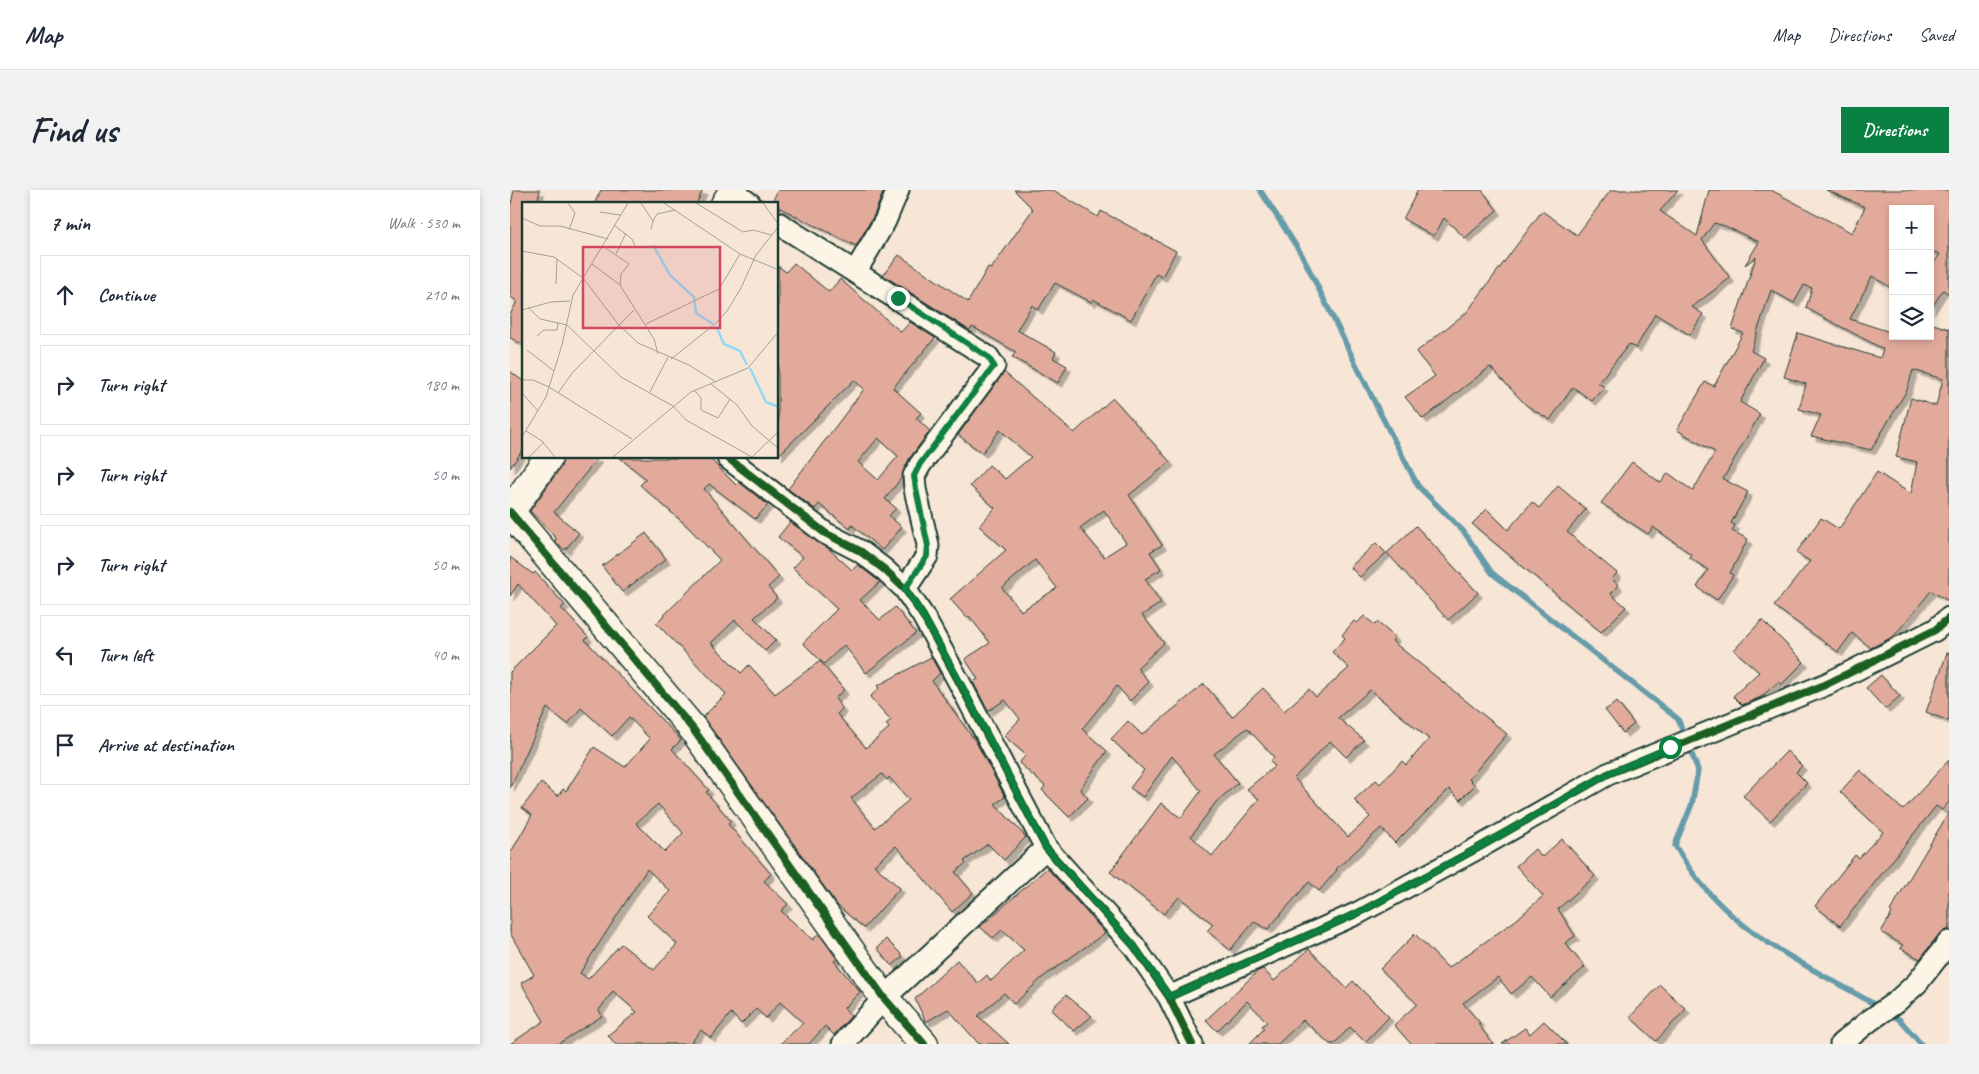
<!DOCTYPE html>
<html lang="en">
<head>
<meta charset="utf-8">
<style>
  body { margin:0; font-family:Caveat,sans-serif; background:#f2f2f3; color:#1f2937 }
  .controls { position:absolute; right:15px; top:15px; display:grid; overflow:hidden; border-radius:0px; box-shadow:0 2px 8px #0003 }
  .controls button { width:45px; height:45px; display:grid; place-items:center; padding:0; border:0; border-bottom:1px solid #e0e1e3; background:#fff; color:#1f2937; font:25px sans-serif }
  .stop { position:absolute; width:15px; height:15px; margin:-11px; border:4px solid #0b8043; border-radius:50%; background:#fff }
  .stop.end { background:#0b8043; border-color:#fff; box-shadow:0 1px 5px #0008 }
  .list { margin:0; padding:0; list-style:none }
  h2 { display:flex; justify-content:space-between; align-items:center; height:65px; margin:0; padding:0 20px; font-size:21px }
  h2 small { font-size:16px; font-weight:400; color:#747a83 }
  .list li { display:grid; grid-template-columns:32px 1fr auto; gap:15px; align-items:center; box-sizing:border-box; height:80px; margin:0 10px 10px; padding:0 10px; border:1px solid #e0e1e3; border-radius:0px }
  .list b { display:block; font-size:19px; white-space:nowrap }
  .list em { font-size:16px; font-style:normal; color:#747a83 }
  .icon { flex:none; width:28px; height:28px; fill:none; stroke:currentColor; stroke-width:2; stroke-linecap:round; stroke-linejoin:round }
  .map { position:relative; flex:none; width:1439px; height:854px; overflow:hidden; border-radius:0px }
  header { display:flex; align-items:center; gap:30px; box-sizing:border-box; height:70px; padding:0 25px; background:#fff; border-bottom:1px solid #e0e1e3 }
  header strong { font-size:24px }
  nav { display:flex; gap:28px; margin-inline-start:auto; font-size:18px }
  .intro { display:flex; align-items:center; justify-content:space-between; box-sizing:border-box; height:120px; padding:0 30px }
  h1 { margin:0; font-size:35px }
  .button { padding:12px 22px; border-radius:0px; background:#0b8043; color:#fff; font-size:18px; font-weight:700 }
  main { display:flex; gap:30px; padding:0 30px }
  aside { flex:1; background:#fff; border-radius:0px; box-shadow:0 2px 8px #0003 }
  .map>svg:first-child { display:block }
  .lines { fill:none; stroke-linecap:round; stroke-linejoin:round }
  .stream { stroke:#669ba9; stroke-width:5.5 }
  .building { fill:#e2aa9b; stroke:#1f3d34; fill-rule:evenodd; filter:url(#shadow) }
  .street-casing { stroke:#1f3d34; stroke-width:25 }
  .secondary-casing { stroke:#1f3d34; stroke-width:31 }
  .street { stroke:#fcf5e5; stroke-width:21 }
  .secondary { stroke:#fcf5e5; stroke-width:28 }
  .cycleway-casing { stroke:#fcf5e5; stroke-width:11 }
  .cycleway { stroke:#1b5e20; stroke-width:8 }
  .route { stroke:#0b8043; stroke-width:6 }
  .inset-river { fill:none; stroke:#95d9f7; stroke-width:2.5 }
  .inset-road { fill:none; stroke:#a1a295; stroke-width:1 }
  .view { fill:#d1495b; fill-opacity:0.15; stroke:#d1495b; stroke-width:2.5 }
  .inset-edge { fill:none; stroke:#1f3d34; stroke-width:2.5 }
</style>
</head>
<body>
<header>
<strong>Map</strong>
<nav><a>Map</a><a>Directions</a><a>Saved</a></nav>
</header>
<div class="intro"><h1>Find us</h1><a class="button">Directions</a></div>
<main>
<aside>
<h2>7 min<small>Walk · 530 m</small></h2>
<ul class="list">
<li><svg class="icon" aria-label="ahead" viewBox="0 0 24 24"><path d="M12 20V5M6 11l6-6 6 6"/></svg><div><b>Continue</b></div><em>210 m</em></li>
<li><svg class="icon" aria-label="right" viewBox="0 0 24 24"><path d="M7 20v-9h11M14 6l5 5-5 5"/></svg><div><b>Turn right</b></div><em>180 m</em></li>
<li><svg class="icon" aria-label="right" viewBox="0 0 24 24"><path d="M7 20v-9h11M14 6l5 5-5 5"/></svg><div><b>Turn right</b></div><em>50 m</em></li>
<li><svg class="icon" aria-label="right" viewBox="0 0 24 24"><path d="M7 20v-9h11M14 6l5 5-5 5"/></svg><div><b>Turn right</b></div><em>50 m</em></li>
<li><svg class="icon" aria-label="left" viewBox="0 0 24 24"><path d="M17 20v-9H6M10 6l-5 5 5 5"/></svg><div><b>Turn left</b></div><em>40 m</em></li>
<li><svg class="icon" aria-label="arrive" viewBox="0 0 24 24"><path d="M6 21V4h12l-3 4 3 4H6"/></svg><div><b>Arrive at destination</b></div></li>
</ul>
</aside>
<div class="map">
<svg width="1439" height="854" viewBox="0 0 1439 854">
  <defs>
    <filter id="shadow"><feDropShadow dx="4.5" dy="4.5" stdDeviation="0" flood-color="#0004"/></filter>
  </defs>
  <rect width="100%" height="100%" fill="#f7e6d6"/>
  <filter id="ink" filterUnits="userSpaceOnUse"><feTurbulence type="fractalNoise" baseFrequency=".02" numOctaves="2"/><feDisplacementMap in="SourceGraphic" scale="10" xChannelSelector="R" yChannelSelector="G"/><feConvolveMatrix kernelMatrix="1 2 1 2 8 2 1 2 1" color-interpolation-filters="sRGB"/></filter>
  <g filter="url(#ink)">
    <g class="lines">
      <path class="stream" d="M750 0 792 65 869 221 908 296 954 342 982 383 1168 529 1188 580 1182 614 1165 655C1212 741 1290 770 1369 817
        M1379 823 1390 830 1411 854"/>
    </g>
    <path class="building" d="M4 0H30L27 14H14V155L0 148V125L7 111 0 107V18Z
      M91 0H193L186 14H84Z
      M268 0H374L364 25 346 56 268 17V14H261Z
      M504 0H543L588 27 591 21 666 61 652 87 646 84 621 130 583 109 581 112 545 93 528 120 522 115 507 140 546 162 543 168 557 176 548 193 502 167 506 162 463 137 459 140 373 85 389 65 458 112 478 77 481 79 523 19Z
      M908 0H972L987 20 955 48 934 28 924 46 893 29Z
      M1101 0H1168L1150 21 1187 46 1199 0H1261L1342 43 1355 17 1316 0H1439V104L1433 100 1420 120V78L1430 64 1420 61V19H1383V99L1362 86 1340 129 1383 143V146H1420V133L1439 139V411L1421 401 1384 446 1361 458 1342 443 1328 462 1264 416 1300 371 1286 363 1311 328 1329 339 1367 282 1401 304 1407 272 1386 267 1401 208 1426 216 1433 189 1403 180 1397 200 1361 260 1301 246 1311 225 1289 219 1296 194 1274 187 1288 143 1370 168 1373 159 1296 118 1302 98 1294 95 1284 113 1261 100 1241 161 1254 168 1230 212 1250 224 1213 289 1238 302 1221 333 1225 335 1222 341 1238 349 1220 383 1223 385 1207 410 1187 397 1198 380 1179 367 1181 364 1143 337 1138 344 1091 313 1122 272 1151 293 1158 283 1183 301 1205 262 1167 240 1195 192 1204 196 1233 143 1222 139 1246 67 1235 75 1249 52 1215 36 1204 33 1192 50 1220 88 1182 117 1193 124 1180 145 1145 124 1126 158 1119 154 1088 193 1094 197 1082 211 1063 197 1040 230 1016 215 980 177 913 229 895 207 925 186 906 162 957 122 1032 21 1067 45Z
      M284 73 319 102 330 89 391 142 400 132 425 148 383 198 411 223 406 228 420 241 399 269 392 287 375 309 386 318 379 326 392 337 372 360 342 335 340 339 309 314 305 319 278 299 354 199 344 190 268 266V76L276 82ZM368 248 388 266 368 290 348 272Z
      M0 181 14 192V258L0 278Z
      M494 182 564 243 603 208 660 272 619 305 652 355 640 362 651 379 635 389 651 413 632 425 654 453 627 478 639 492 620 511 607 496 572 539 597 561 570 599 578 608 559 627 532 600 535 596 509 573 516 565 494 546 510 529 495 510 478 521 463 492 468 489 455 469 480 453 459 426 457 428 440 409 496 360 469 336 485 318 460 296 479 275 495 289 521 267 490 240 472 263 448 245ZM594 320 616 353 594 367 570 338ZM525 370 547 398 511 421 492 398Z
      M53 268H88L44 322 69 343 55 360 45 352 46 348 20 321 51 277Z
      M110 268H199L226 295 229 292 258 315 245 329 199 294 194 299 269 387 258 397 267 408 244 428 266 450 255 461 225 430 201 453 231 483 239 475 265 504 310 471 334 500 325 508 332 519 327 524 356 558 379 538 376 534 381 530 360 507 369 498 367 496 421 467 430 483 422 491 466 552 495 607 485 614 516 647 494 670 478 654 454 671 456 673 445 682 463 703 442 722 386 656 364 675 390 698 354 738 328 716 193 527 216 504 146 433 210 370 176 335 130 295 136 289ZM372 584 377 590 379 587 399 610 365 638 341 608Z
      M1048 296 1076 319 1057 342 1107 383 1102 389 1108 395 1101 404 1116 417 1091 442 962 334 977 319 998 340 1022 312 1029 318Z
      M280 332 319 359 342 380 348 375 370 392 350 410 370 430 385 417 406 443 356 483 334 455 314 474 293 453 327 419 283 378 293 367 268 347Z
      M906 336 968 403 938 430 877 363Z
      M136 343 156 369 112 402 92 376Z
      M866 353 876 363 850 387 840 377Z
      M0 367 23 384 25 382 55 415 51 418 78 447 75 450 171 550 162 559 199 600 196 602 221 631 218 634 261 684 254 691 278 714 271 721 303 750 308 744 312 748 327 769 324 771 350 802 334 818 341 826 324 845 315 836 299 854H270L293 833 270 812 256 828 246 819 231 834 221 823 201 848 191 840 180 854H105L98 845 127 822 103 801 89 820 92 826 48 854H0L34 831 11 793 24 785 0 743V664L22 625 12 618 31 593 48 606 53 599 56 601 84 557 115 577 140 549 119 527 102 546 71 518 58 534 37 518 0 598V482L46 436 8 394 0 406ZM148 614 173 643 155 662 126 633ZM137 679 160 701 137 726 167 754 144 780 111 754 78 789 70 783Z
      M854 426 865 435 867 432 885 447 882 451 997 544 959 589 965 595 950 610 939 599 885 653 871 638 826 679 827 680 809 701 799 692 758 739 744 732 720 760 697 741 703 734 669 707 654 724 600 682 651 613 671 628 691 601 662 566 633 607 620 598 634 580 601 549 618 531 632 545 694 494 722 527 753 498 774 521 799 499 806 507 839 478 822 462 835 448 832 445 844 431 847 433ZM860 500 919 549 896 575 892 571 870 594 866 590 844 610 860 627 838 647 784 588 820 551 836 567 854 550 828 528ZM737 538 764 567 760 572 765 576 737 599 749 609 702 666 681 646 706 612 728 593 704 564Z
      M1252 430 1294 472 1271 495 1268 492 1251 507 1232 515 1223 506 1249 482 1224 460Z
      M1437 463H1439V531L1416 522Z
      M1371 485 1390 506 1375 519 1356 498Z
      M1107 512 1124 534 1113 543 1095 520Z
      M1277 561 1292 576 1286 582 1297 593 1260 631 1233 606Z
      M1439 570V612L1432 620 1426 616 1330 736 1305 716 1345 665 1349 668 1373 642 1330 602 1350 580 1393 620Z
      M1439 622V739L1429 744 1410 769 1390 758 1393 755 1371 742 1382 723 1380 721Z
      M1052 649 1085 686 1048 719 1065 746 1055 753 1075 777 1040 807 1022 787 1001 804 988 787 953 813 970 833 968 834 983 854H901L884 835 907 814 870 779 905 744 938 778 1006 730 1033 706 1006 676 1025 659 1032 667Z
      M537 678 595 743 533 787 504 814 494 803 468 826 499 854H469L438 819 416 832 405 809 447 770 468 793 477 785 481 791 514 760 492 740 483 748 470 737Z
      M376 749 393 766 382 776 367 758Z
      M799 759 836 798 843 791 879 827 855 852 840 837 824 854H820L793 830 768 854H739L754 839 752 836 757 832 737 811 707 841 696 830 748 781 753 779 764 791Z
      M1150 795 1176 819 1146 851 1120 827Z
      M556 805 582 826 564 841 541 819Z
      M1034 831 1057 854H992L1015 838 1020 844Z"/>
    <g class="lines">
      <defs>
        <path id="street" d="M223 2 240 14
          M268 33 478 167 484 176 410 275 404 286 405 299 418 355 417 366 395 399
          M346 81 375 31 388 0
          M218 268 315 343 350 361 375 380 395 399 413 426 449 492 536 658 624 756 659 807 682 854
          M659 807 848 723 968 658 1098 584 1317 494 1425 440 1439 428
          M333 854 374 808 536 658
          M1331 854 1359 831 1386 812 1407 793 1439 752"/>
        <path id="secondary" d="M215 14 224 0
          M0 322 183 539 374 808 414 854
          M0 322 38 268"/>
      </defs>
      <use href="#street" class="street-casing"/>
      <use href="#secondary" class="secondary-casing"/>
      <use href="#street" class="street"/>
      <use href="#secondary" class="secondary"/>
      <defs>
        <path id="cycleway" d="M218 268 315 343 350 361 375 380 395 399 413 426 449 492 536 658 624 756 659 807 682 854
          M0 322 183 539 374 808 414 854
          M659 807 848 723 968 658 1098 584 1317 494 1425 440 1439 428"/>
      </defs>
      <use href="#cycleway" class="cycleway-casing"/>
      <use href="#cycleway" class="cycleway"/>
    </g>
  </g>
  <g class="lines" filter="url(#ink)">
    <path class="route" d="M388 108 478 167 484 176 410 274 404 286 406 299 418 356 417 366 395 399 413 426 450 492 536 658 624 756 660 807 848 723 968 658 1098 584 1160 557"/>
  </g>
  <g transform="translate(12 12)">
    <rect width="256" height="256" fill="#f7e6d6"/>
    <path class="inset-river" d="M131 43 148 73 172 95 174 111 191 122M194 124 202 142 218 149 225 163M228 166 244 200 257 205"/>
    <path class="inset-road" d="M46 1 53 11 47 28M119 1 131 19 129 27M142 1 218 52 257 68M174 1 221 30 231 28 249 33M241 1 257 23M78 10 98 13M0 16 18 24H38L86 37M131 19 135 12 153 8M92 23 110 37 113 44M82 45 107 62 99 72 98 83M0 49 32 55 61 76 96 122 116 141 167 163 194 180M94 52 104 31M70 62 98 83 132 137 136 152M34 82 35 57M6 105 18 117 45 123 99 175 151 204 164 218 230 255M0 108 29 100 48 99M124 122 197 87 218 52M15 134 22 128H35L36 121M5 148 32 169M149 157 193 122 205 109 219 86 234 53 257 24M0 178H11L27 185 110 237M189 182 215 203 230 224 257 247M172 188 179 196V208L196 216 208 197M128 190 146 155M0 191 16 209M36 191 51 170 112 108M4 229 20 239 33 255M0 235 24 195 40 143 51 93 106 1M7 255 22 240M91 255 169 190 226 166 257 129M230 255 257 229"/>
    <path class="view" d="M61 45H198V126H61Z"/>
    <rect width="256" height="256" class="inset-edge"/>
  </g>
</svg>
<div class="controls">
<button>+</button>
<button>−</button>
<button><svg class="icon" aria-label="layers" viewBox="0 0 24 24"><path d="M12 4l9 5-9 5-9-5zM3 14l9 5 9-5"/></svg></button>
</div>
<div class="stop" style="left:1160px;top:557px"></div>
<div class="stop end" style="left:388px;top:108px"></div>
</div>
</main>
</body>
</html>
